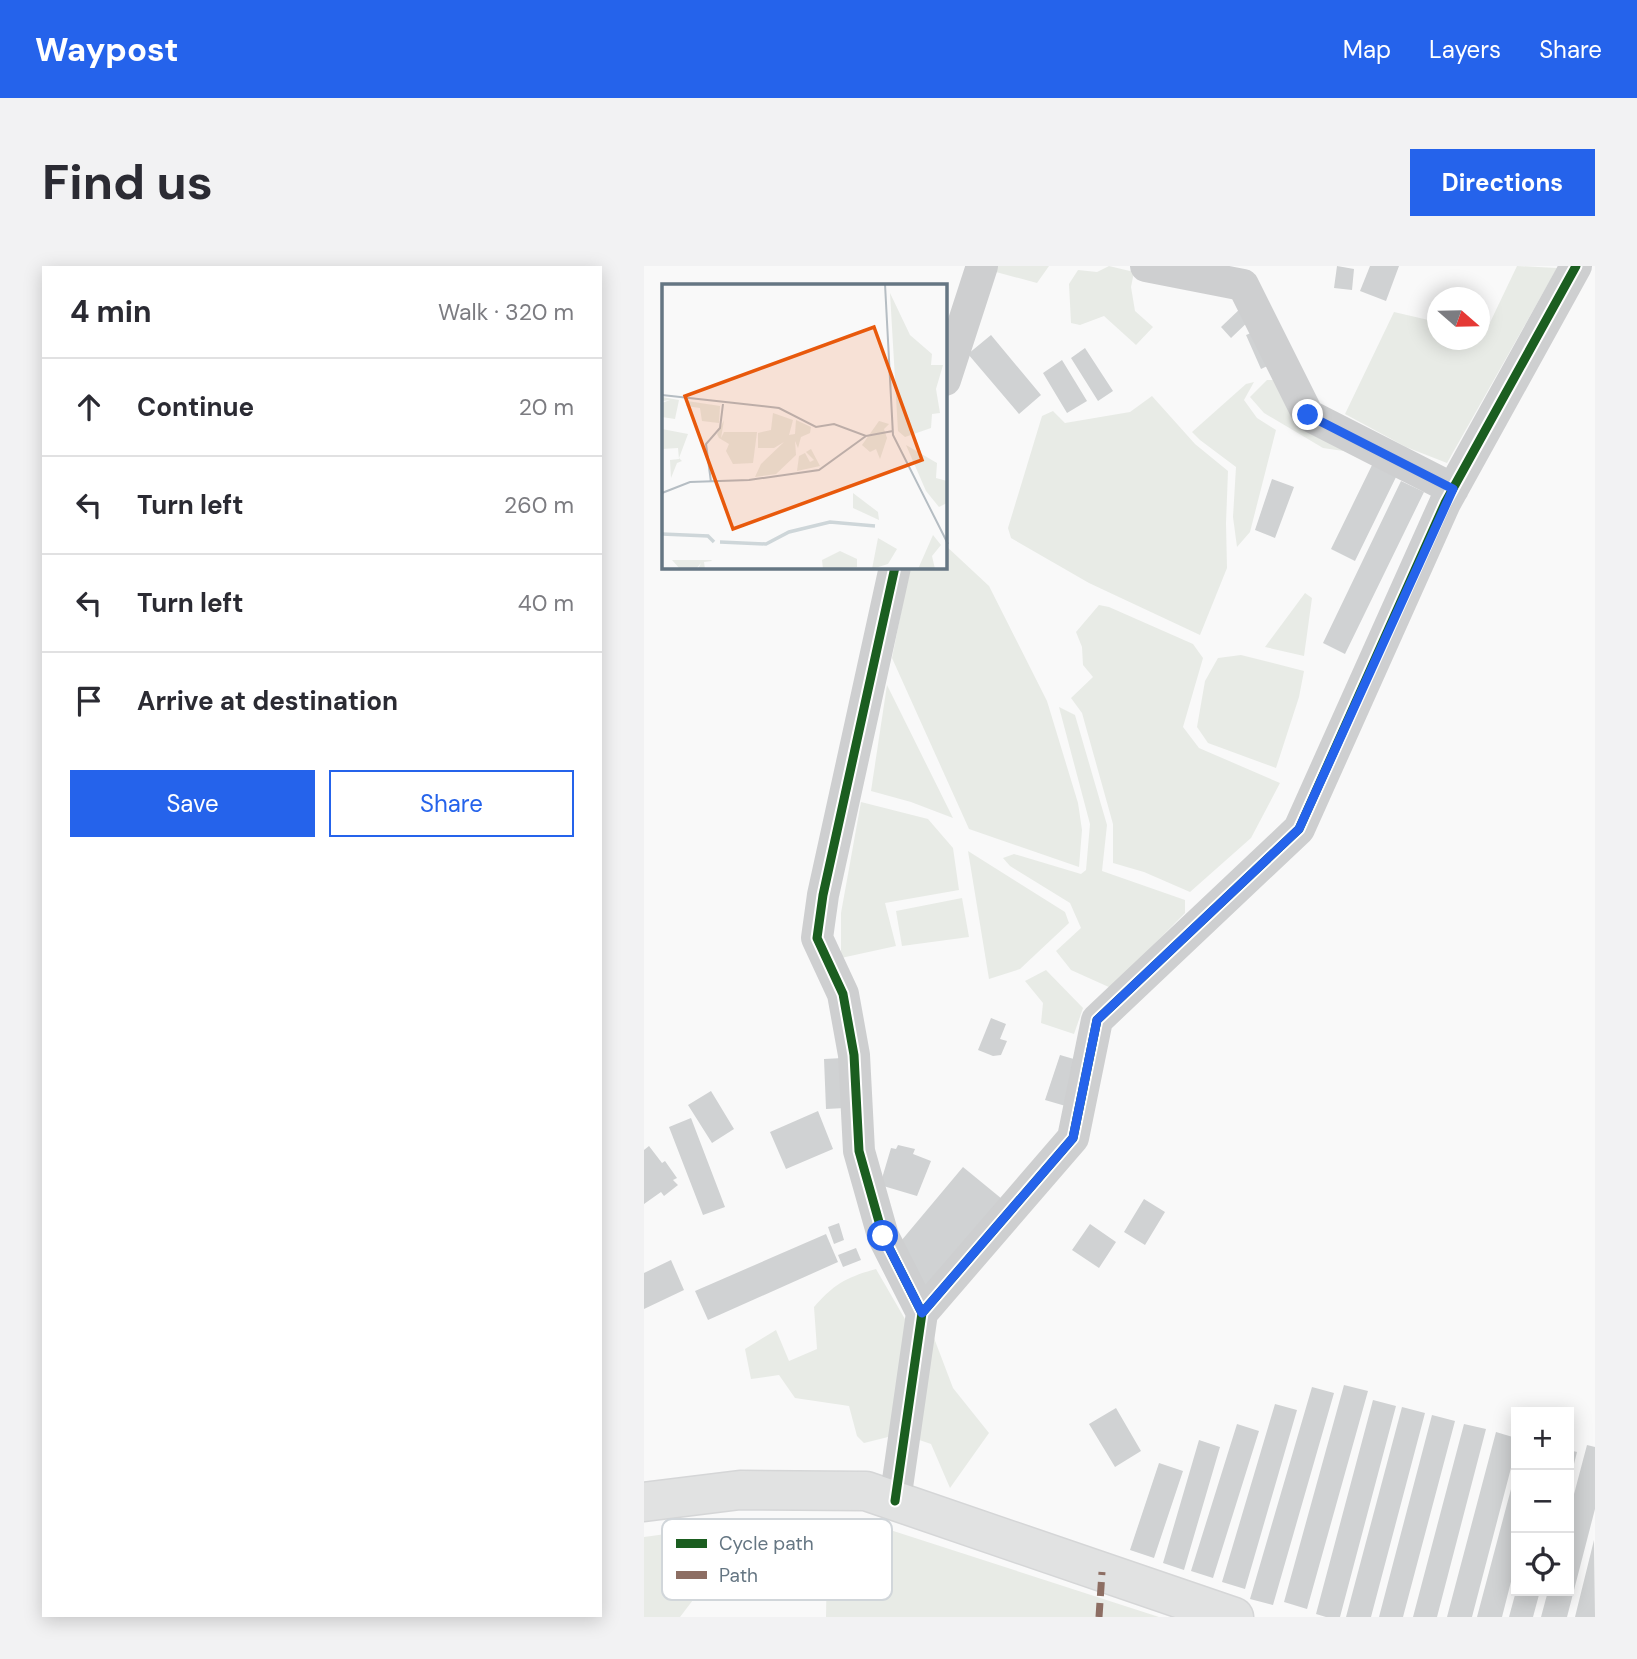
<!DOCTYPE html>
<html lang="en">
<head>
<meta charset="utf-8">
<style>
  body { margin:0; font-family:"DM Sans",sans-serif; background:#f2f2f3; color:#2b2b33 }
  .controls { position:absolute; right:21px; bottom:21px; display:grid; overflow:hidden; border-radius:0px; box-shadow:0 4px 18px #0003 }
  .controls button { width:63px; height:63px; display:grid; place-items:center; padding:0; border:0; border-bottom:2px solid #e1e1e2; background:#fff; color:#2b2b33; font:35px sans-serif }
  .compass { position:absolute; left:783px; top:21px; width:63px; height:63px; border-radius:50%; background:#fff; box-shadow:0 4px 18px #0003; rotate:110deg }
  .stop { position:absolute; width:21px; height:21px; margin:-16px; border:5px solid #2563eb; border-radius:50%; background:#fff }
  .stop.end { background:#2563eb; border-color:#fff; box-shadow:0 2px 7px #0008 }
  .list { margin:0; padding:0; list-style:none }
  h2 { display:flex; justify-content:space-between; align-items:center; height:91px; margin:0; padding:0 28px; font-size:30px }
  h2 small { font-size:23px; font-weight:400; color:#7c7c81 }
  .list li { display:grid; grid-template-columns:46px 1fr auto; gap:21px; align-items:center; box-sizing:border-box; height:98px; padding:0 28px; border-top:2px solid #e1e1e2 }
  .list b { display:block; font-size:26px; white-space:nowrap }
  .list em { font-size:23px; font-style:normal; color:#7c7c81 }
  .actions { display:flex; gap:14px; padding:21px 28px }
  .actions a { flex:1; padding:16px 0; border:2px solid #2563eb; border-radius:0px; text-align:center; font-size:24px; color:#2563eb }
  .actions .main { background:#2563eb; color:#fff }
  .icon { flex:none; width:38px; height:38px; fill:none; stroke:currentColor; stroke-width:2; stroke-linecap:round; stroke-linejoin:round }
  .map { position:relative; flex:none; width:951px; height:1351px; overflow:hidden; border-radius:0px }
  header { display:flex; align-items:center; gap:42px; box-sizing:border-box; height:98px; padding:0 35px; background:#2563eb; color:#fff }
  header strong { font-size:33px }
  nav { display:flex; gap:38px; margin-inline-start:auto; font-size:24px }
  .intro { display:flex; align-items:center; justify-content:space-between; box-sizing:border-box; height:168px; padding:0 42px }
  h1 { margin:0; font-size:49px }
  .button { padding:18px 32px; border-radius:0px; background:#2563eb; color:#fff; font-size:24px; font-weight:700 }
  main { display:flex; gap:42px; padding:0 42px }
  aside { flex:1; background:#fff; border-radius:0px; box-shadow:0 4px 18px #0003 }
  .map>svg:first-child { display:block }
  .green { fill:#e8ebe6 }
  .building { fill:#d0d2d3 }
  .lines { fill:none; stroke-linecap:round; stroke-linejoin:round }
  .secondary-casing { stroke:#d5d6d7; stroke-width:41 }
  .street { stroke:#cecfd0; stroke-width:32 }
  .secondary { stroke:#e1e2e2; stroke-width:38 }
  .quiet { stroke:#8d6e63; stroke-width:7; stroke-dasharray:14 7; stroke-linecap:butt }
  .cycleway-casing { stroke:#fff; stroke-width:13 }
  .cycleway { stroke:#1b5e20; stroke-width:9 }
  .route { stroke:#2563eb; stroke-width:9 }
  .inset-river { fill:none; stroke:#ced6d9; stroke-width:3.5 }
  .inset-road { fill:none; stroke:#b5bdc3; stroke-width:2 }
  .view { fill:#e8590c; fill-opacity:0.15; stroke:#e8590c; stroke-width:3.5 }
  .inset-edge { fill:none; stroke:#657683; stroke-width:3.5 }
  .key { fill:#fff; stroke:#d1d6da; stroke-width:2 }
  .key-label { font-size:19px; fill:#657683 }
</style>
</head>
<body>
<header>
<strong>Waypost</strong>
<nav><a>Map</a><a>Layers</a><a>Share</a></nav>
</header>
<div class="intro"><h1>Find us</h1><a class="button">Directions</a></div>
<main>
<aside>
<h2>4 min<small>Walk · 320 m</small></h2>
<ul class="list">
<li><svg class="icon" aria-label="ahead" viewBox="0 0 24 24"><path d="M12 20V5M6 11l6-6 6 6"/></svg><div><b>Continue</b></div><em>20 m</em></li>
<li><svg class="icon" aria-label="left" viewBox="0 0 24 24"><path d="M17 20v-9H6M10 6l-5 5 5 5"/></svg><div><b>Turn left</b></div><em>260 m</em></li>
<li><svg class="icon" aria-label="left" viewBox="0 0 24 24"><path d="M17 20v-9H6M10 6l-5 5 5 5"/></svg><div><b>Turn left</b></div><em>40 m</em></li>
<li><svg class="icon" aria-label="arrive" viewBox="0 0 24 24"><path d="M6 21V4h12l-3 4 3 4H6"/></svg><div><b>Arrive at destination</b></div></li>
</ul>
<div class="actions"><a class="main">Save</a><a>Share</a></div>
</aside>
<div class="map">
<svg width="951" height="1351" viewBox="0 0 951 1351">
  <rect width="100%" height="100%" fill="#f9f9f9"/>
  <path class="green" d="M354 0H405L393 17 352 6Z
    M465 0 490 6 487 21 491 45 509 61 492 79 460 50 436 59 427 57 425 18 434 4 453 6Z
    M873 0 913 2 803 197 762 181 701 148 750 46 793 56 794 74H836V66L841 67Z
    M623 114H633L706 186 679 182 620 147 606 131Z
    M610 116 600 134 613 152 632 164 606 266 593 281 589 251 592 201 556 174 548 166 602 118Z
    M508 130 551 178 584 205 582 257 583 302 556 369 445 317 367 272 364 262 398 150 409 145 421 157 486 146Z
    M301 279 345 320 403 435 434 537 438 564 435 601 325 563 248 392 266 301H301Z
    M661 327 668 332 660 390 621 381Z
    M455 339 465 341 549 378 559 392 539 461 555 482 636 517 607 572 546 626 500 606 469 597V558L438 447 427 432 449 411 439 399 438 381 432 366Z
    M597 389 660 405 655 431 632 502 564 477 553 461 561 415 574 392Z
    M243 419 309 552 267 536 227 525Z
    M415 441 431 449 463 559 458 605 541 634V647L467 722 427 704 412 685 437 662 426 637 366 600 359 592 370 588 437 608 442 604 446 558Z
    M217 536 284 553 309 582 315 624 241 637 252 680 197 692V647Z
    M324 585 421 646 425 657 376 703 345 713Z
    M318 632 325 671 258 680 252 645Z
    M402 704 439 742 430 768 397 757 399 737 381 715Z
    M232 1003 265 1060 290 1072 309 1122 345 1167 306 1222 287 1178 249 1165 244 1171 220 1177 213 1170 205 1140 151 1132 135 1109 107 1113 101 1083 132 1064 145 1095 173 1083 170 1041C190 1018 203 1011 232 1003Z
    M237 1261 515 1351H182L183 1290 201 1295Z
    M65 1262 129 1281 52 1330 36 1351H0V1271Z"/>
  <path class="building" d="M693 0 710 3 708 24 690 22Z
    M726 0H755L742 35 716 25Z
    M598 41 608 52 587 72 577 61Z
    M617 63 632 96 617 103 602 69Z
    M347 69 397 129 375 148 324 88Z
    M441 82 469 125 454 135 427 92Z
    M418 94 443 135 423 147 399 107Z
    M730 195 754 207 711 295 687 283Z
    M628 213 650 221 631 272 611 264Z
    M757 215 780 226 701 388 679 377Z
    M347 752 362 758 356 773 363 775 357 789 349 790 334 784Z
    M416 789 440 796 425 841 401 834Z
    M199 792 201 842 182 843 180 793Z
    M67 825 90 863 68 877 44 839Z
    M174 845 189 883 142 903 126 866Z
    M47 852 81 941 59 949 25 861Z
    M254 879 271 883 269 888 287 895 273 930 236 919 247 882 252 883Z
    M5 880 18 897 21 895 33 912 29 914 34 919 20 930 17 926 0 938V884Z
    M319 901 358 933 280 1027 257 975Z
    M500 933 521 946 501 979 480 966Z
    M195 957 200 974 190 978 184 961Z
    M446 958 472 976 455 1002 428 984Z
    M182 968 194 996 64 1054 51 1025Z
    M212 982 217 994 199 1001 194 989Z
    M27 994 40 1024 0 1043V1007Z
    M700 1119 724 1125 663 1343 640 1336Z
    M668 1121 690 1127 629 1339 606 1333Z
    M729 1134 752 1140 696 1351H682L672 1348Z
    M631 1138 653 1144 601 1323 578 1316Z
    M758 1141 781 1147 727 1351H702Z
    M472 1142 497 1185 471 1201 445 1158Z
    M788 1149 811 1155 759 1351H735Z
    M593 1158 615 1165 569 1312 547 1305Z
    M820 1158 842 1163 793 1351H769Z
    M852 1166 872 1172V1183L828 1351H803Z
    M555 1174 576 1181 540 1304 519 1297Z
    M943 1179 951 1181V1243L923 1351H897L904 1325H925V1247Z
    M925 1184 933 1186 926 1214 925 1213Z
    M515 1197 539 1205 510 1292 486 1284Z
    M871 1208 872 1296 858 1351H833Z
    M950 1274 951 1351H931Z
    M872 1325H896L889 1351H865Z"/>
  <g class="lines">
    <defs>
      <path id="secondary" d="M0 1236 96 1224 222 1225 590 1351"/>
    </defs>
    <use href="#secondary" class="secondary-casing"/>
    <path class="street" d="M502 0 599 19 664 149 809 223
      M301 114 338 0
      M251 301 179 629 173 672 199 728 210 789 215 885 239 970 278 1047
      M251 1235 278 1047 429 872 453 754 655 563 801 237 932 0"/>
    <use href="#secondary" class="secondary"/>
    <path class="quiet" d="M455 1351 458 1306"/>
    <defs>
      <path id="cycleway" d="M251 301 179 629 173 672 199 728 210 789 215 885 239 970 278 1047
        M251 1235 278 1047 429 872 453 754 655 563 801 237 932 0"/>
    </defs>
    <use href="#cycleway" class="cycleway-casing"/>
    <use href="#cycleway" class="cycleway"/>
  </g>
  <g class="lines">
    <path class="route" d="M239 970 278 1047 429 872 453 754 655 563 809 223 664 149"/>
  </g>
  <g transform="translate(18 18)">
    <rect width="285" height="285" fill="#f9f9f9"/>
    <path d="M228 9 248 51 270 70 269 81H281L274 105 278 129 270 130 269 144 243 153 236 147ZM0 113 17 116 13 135 0 133V119L8 116 0 117ZM25 117 58 122 57 139 40 137 38 124 24 122ZM111 129 131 136 127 151 133 150 134 136 149 143 148 149 139 153 136 164 133 157 134 171 114 190 93 193 99 180 122 158 112 164H96V149L109 146ZM62 136 59 154 62 148H95L91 179 71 180 64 167 67 160 57 154 55 150ZM217 137 227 140 222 145 225 154 218 175 214 165 208 168 200 161ZM0 145 26 150 17 174 20 177 15 179 9 194 8 176 17 175 16 164 0 165ZM244 161 275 179 274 194 285 197V219L277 223 264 207ZM149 165 158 182 135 187 137 172 143 169 148 178 152 176 144 168ZM191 209 216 228 217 236 191 224ZM271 251 279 261 270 272 273 285H256ZM216 254 235 265 226 280 210 285ZM178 267 195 275V283L161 285 160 276ZM10 276H49L50 277 42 278 43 285H36L39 279 34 285H18Z" fill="#e8ebe6"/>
    <path class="inset-river" d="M0 250 46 252 52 258M58 258 104 260 127 248 168 238 213 242"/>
    <path class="inset-road" d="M223 0 231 151 286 260M0 111 117 124 154 143 172 140 204 152 231 147M49 198 44 160 58 144 61 120M0 209 28 198 87 196 157 186 204 152"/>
    <path class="view" d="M212 43 260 176 71 245 23 112Z"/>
    <rect width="285" height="285" class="inset-edge"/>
  </g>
  <rect x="18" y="1253" width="230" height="81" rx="10" class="key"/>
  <rect x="32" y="1273" width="31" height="9" fill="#1b5e20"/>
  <rect x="32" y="1305" width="31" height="8" fill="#8d6e63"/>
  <g class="key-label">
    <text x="75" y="1284">Cycle path</text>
    <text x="75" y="1316">Path</text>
  </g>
</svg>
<div class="controls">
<button>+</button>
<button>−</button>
<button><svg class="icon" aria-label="locate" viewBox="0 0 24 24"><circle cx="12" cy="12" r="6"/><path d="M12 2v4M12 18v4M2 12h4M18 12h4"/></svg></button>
</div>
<svg class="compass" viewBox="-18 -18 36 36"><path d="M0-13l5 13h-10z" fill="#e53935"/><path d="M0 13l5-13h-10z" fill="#7c7c81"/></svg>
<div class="stop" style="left:239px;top:970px"></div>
<div class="stop end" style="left:664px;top:149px"></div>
</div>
</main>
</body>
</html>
